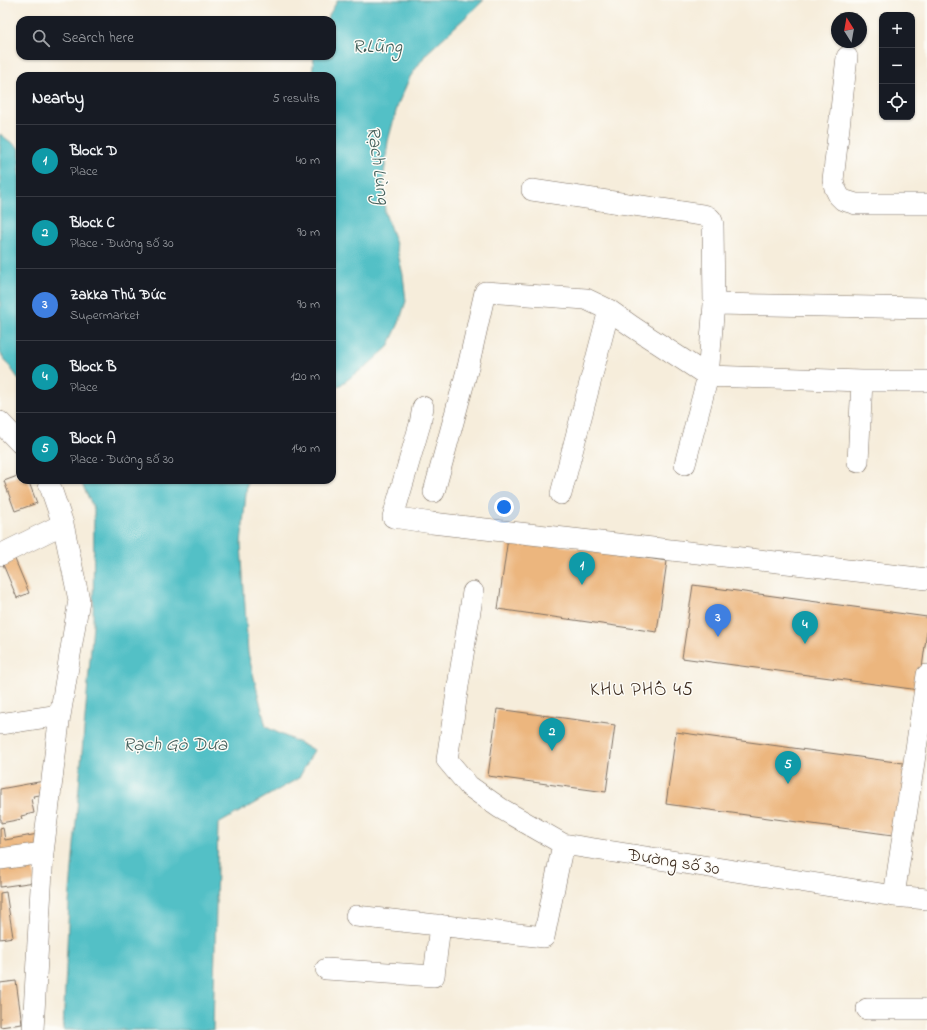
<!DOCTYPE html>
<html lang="en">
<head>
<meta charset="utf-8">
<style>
  body { margin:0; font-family:"Indie Flower",sans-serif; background:#20242c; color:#f1f3f6 }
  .controls { position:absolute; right:12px; top:12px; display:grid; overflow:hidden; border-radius:8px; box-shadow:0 1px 3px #0004 }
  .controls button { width:36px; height:36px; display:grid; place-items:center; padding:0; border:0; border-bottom:1px solid #363941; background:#171b24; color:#f1f3f6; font:20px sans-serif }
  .compass { position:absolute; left:831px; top:12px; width:36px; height:36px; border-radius:50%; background:#171b24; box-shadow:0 1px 3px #0004; rotate:349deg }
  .you { position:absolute; left:504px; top:507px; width:14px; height:14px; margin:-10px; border:3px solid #fff; border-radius:50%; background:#1a73e8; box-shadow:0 0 0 6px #1a73e833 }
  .badge { display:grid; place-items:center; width:26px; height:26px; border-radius:50%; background:#0b8043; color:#fff; font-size:13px; font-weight:700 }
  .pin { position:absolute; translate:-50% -33px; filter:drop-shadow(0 1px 2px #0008) }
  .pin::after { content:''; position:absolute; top:21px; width:14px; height:12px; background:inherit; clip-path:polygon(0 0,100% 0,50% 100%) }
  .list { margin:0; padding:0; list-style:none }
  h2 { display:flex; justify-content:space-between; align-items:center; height:52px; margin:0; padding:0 16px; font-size:17px }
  h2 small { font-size:13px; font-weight:400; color:#9ea1a6 }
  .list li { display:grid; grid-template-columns:26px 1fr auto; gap:12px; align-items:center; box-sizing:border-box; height:72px; padding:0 16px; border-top:1px solid #363941 }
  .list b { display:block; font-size:15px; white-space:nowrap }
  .list p { margin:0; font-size:13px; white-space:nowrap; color:#9ea1a6 }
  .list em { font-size:13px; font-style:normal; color:#9ea1a6 }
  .icon { flex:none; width:22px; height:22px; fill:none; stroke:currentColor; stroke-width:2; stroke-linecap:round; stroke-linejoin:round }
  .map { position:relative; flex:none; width:927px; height:1030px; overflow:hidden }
  .search { position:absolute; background:#171b24; box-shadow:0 1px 3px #0004; left:16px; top:16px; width:320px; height:44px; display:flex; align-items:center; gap:10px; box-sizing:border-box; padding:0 14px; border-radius:12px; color:#9ea1a6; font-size:15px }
  .panel { position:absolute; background:#171b24; box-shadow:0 1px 3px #0004; left:16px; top:72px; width:320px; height:412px; border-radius:12px }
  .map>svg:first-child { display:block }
  .water { fill:#52c0c6; stroke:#467572 }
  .building { fill:#ecb67e }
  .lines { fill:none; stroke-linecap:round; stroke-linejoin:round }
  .minor-casing { stroke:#7c6e60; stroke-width:22 }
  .minor { stroke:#fff; stroke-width:21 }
  .labels { text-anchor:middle; stroke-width:3; stroke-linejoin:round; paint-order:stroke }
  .street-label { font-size:18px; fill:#3b2a1e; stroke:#fdfcf7 }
  .water-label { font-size:19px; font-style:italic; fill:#435e59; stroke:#fdfcf7 }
  .neighbourhood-label { font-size:19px; letter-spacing:1px; fill:#3b2a1e; stroke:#fdfcf7 }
</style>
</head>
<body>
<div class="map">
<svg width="927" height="1030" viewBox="0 0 927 1030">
  <rect width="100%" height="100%" fill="#fdfcf7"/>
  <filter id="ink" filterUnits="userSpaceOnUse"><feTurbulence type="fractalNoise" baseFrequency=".025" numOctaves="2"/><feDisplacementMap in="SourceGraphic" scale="8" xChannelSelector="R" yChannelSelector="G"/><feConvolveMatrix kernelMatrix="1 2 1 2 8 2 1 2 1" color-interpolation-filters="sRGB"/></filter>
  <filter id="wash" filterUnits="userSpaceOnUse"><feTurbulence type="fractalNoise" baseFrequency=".012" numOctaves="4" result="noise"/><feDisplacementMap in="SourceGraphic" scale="16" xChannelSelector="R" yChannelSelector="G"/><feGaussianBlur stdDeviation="0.9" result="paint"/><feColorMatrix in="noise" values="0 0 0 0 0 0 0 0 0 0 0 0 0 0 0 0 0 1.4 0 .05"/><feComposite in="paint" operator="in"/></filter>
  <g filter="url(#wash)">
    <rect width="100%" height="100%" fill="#f6eddb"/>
    <path class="water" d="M338 0H484L426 54 410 77 398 104 388 141 383 183 385 213 395 241 403 275 406 301 399 323 388 347 369 364 332 391V76H312L314 56H332V20H326Z
      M0 134 20 149V381L0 353Z
      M80 480H249L247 484 241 544 248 653 266 727 314 750 299 778 218 824 213 1030H63L69 903 93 625 94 509Z"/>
    <g id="blocks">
      <path class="building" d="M20 475V480H28L37 503 15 511 4 481Z
        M508 538 667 561 657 632 498 609Z
        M14 557 29 593 17 598 2 562Z
        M693 585 927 617V631L919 690 682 658Z
        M497 709 615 725 606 792 488 776Z
        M676 732 910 764 900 836 666 804Z
        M44 781 46 790 40 791V795L33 796 34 798 31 799 34 813 21 816 22 819 1 823V819H0V789Z
        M3 827 5 840 38 834 41 850H0V828Z
        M32 857 35 882 0 887V861Z
        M6 892 13 937 0 939V893Z
        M16 981 22 1024 0 1027V983Z"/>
    </g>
  </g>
  <g filter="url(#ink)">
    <use href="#blocks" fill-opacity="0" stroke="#7c6e60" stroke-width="1"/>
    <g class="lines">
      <defs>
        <path id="minor" d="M847 57 833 180 835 188 839 196 843 200 856 204H927
          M532 190 702 215C709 216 712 218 713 225L714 304 708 376 685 464
          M714 304 927 308
          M423 407 420 424 393 517 432 523 927 579
          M0 422 20 443
          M858 462 862 381
          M434 492 468 367 485 292 586 299 609 310 633 327 708 376 862 381H927
          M561 494 609 310
          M0 555 63 524
          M473 592 458 686 447 760 469 786 500 808 563 844 894 896 927 899
          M0 724 60 715
          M0 859 43 853
          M894 896 927 675
          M356 916 544 937 563 844
          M326 969 434 976 440 925
          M867 1009H927
          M33 1030 43 853 59 722 79 600 63 524 48 480"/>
      </defs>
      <use href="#minor" class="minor-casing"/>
      <use href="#minor" class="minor"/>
    </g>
  </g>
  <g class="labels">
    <g class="street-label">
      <text transform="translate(674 861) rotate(9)" y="6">Đường số 30</text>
    </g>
    <g class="water-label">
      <text x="377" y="52">R.Lũng</text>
      <text transform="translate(380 165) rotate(82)" y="7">Rạch Lùng</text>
      <text x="175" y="750">Rạch Gò Dưa</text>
    </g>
    <g class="neighbourhood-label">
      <text x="642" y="695">KHU PHỐ 45</text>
    </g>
  </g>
</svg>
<div class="controls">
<button>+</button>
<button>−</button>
<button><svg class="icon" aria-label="locate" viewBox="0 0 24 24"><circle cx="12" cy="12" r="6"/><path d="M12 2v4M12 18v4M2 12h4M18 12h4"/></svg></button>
</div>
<svg class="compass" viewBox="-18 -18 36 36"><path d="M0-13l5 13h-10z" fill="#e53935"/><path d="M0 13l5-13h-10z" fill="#9ea1a6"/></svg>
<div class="you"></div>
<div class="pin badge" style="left:582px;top:585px;background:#0f9aa8">1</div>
<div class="pin badge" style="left:552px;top:751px;background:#0f9aa8">2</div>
<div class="pin badge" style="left:718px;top:637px;background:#3f7fe0">3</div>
<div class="pin badge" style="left:805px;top:644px;background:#0f9aa8">4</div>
<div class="pin badge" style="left:788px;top:784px;background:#0f9aa8">5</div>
<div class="search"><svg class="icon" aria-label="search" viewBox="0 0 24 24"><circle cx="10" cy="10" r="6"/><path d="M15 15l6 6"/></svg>Search here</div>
<section class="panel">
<h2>Nearby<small>5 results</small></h2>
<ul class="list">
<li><span class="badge" style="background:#0f9aa8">1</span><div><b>Block D</b><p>Place</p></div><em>40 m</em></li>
<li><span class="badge" style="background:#0f9aa8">2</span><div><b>Block C</b><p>Place · Đường số 30</p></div><em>90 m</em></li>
<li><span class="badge" style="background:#3f7fe0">3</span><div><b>Zakka Thủ Đức</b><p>Supermarket</p></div><em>90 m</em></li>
<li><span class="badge" style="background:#0f9aa8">4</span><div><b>Block B</b><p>Place</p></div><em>120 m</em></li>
<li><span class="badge" style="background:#0f9aa8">5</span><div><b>Block A</b><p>Place · Đường số 30</p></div><em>140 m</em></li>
</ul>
</section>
</div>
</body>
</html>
